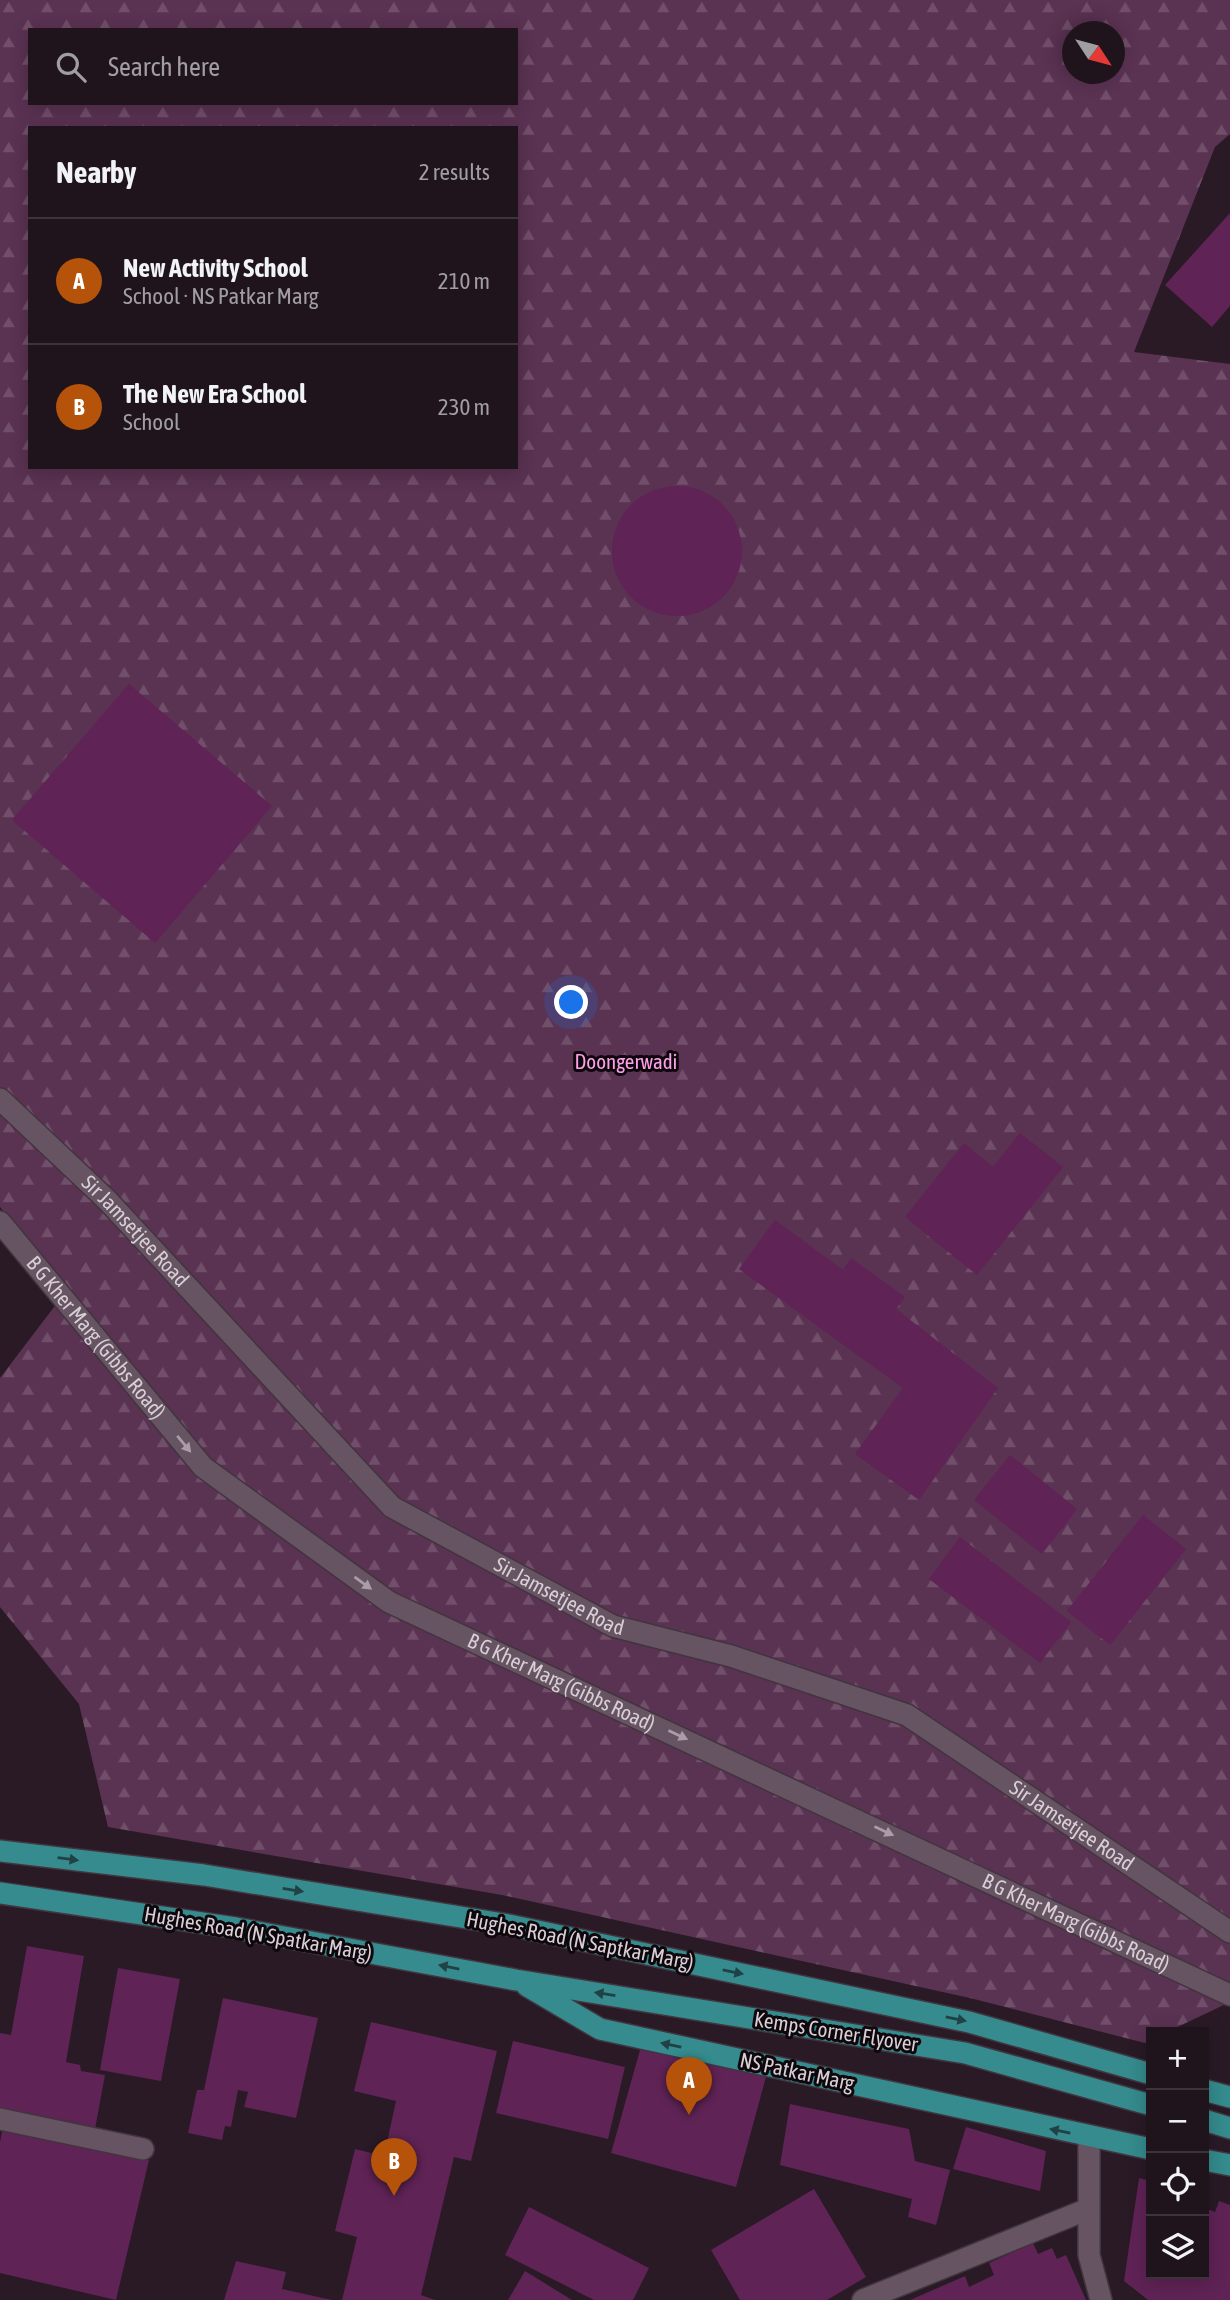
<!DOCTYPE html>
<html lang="en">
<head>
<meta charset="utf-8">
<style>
  body { margin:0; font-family:"Asap Condensed",sans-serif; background:#2c2129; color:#f1f3f6 }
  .controls { position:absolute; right:21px; bottom:21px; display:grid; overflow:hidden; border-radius:0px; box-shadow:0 4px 18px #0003 }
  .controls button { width:63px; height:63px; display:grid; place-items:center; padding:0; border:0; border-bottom:2px solid #3c333b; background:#1f141c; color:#f1f3f6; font:35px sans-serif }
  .compass { position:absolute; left:1062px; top:21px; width:63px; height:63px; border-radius:50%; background:#1f141c; box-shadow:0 4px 18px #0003; rotate:126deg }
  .you { position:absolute; left:572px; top:1003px; width:24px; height:24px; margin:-18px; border:5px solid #fff; border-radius:50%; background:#1a73e8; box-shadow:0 0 0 10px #1a73e833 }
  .badge { display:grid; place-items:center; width:46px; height:46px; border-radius:50%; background:#b45309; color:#fff; font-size:23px; font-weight:700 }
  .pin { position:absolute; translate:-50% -58px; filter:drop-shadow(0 2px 4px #0008) }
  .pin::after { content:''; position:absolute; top:37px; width:24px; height:21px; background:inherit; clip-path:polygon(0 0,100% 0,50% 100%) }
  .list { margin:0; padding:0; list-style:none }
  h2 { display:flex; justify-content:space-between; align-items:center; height:91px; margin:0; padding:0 28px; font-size:30px }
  h2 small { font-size:23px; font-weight:400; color:#a19ea3 }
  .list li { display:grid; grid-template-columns:46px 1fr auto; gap:21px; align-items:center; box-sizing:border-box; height:126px; padding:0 28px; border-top:2px solid #3c333b }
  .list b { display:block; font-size:26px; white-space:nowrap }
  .list p { margin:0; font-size:23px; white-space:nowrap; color:#a19ea3 }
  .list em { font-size:23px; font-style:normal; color:#a19ea3 }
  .icon { flex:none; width:38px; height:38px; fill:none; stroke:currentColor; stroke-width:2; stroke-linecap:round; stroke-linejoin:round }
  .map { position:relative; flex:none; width:1230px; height:2300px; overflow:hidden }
  .search { position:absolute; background:#1f141c; box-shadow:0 4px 18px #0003; left:28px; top:28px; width:490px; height:77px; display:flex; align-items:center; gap:18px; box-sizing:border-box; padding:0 24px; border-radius:0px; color:#a19ea3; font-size:26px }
  .panel { position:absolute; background:#1f141c; box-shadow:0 4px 18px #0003; left:28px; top:126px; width:490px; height:343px; border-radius:0px }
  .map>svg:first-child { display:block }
  .forest { fill:url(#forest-firs); fill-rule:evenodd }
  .building { fill:#5f2355 }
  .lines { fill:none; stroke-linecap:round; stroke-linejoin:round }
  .minor-casing { stroke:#41353f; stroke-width:24 }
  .major-casing { stroke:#41353f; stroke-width:24 }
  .minor { stroke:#665462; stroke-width:21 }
  .major { stroke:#358b8d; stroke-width:21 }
  .oneway { fill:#aa9da7 }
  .oneway2 { fill:#204246 }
  .labels { text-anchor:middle; stroke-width:6; stroke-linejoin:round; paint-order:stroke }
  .park-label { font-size:21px; fill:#fca1e9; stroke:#0e070c }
  .street-label { font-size:21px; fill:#d8ced5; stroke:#0e070c }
</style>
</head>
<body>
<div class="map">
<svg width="1230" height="2300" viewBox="0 0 1230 2300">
  <defs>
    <pattern id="forest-firs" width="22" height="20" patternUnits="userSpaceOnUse" patternTransform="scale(1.75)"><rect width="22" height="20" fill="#5a3252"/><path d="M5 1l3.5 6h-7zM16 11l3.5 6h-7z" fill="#714e6a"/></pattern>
  </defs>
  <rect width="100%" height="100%" fill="#291a26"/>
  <path class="forest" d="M0 0H1230V134L1215 147 1134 352 1230 364V2002L1167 2032H1151V2040L1145 2043 970 1998 502 1895 108 1827 79 1704 0 1607V1378L67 1290 0 1207ZM30 30H516V103H30ZM1072 32H1114V74H1072ZM30 128H516V467H30Z"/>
  <path class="building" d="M1230 213V306L1212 327 1165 285Z
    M612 551a65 65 0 1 1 130 0a65 65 0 1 1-130 0Z
    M129 684 272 806 155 943 12 820Z
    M1020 1133 1063 1167 977 1275 905 1217 964 1143 993 1167Z
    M775 1220 843 1270 851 1258 905 1297 896 1309 998 1388 919 1500 855 1454 903 1388 739 1269Z
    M1010 1455 1077 1509 1042 1554 974 1500Z
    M1143 1515 1186 1549 1110 1645 1067 1611Z
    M960 1537 1071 1622 1040 1663 929 1579Z
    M27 1946 84 1956 66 2062 80 2065 81 2071 105 2075 95 2129 0 2114V2033L11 2035Z
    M118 1968 180 1979 161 2081 100 2070Z
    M223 1998 318 2018 296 2118 244 2107 248 2092 238 2090 231 2127 225 2126 222 2140 188 2133 197 2090H204Z
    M371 2022 497 2051 471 2161 454 2157 421 2295 435 2300H342L357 2237 335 2231 355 2149 384 2156 396 2101 354 2091Z
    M513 2041 625 2067 608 2139 496 2113Z
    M642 2043 766 2077 736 2187 611 2153Z
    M790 2104 909 2129 915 2161 950 2170 936 2225 908 2217 912 2199 780 2165Z
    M3 2127 149 2160 116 2300 0 2273V2142Z
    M966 2127 1046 2151 1040 2191 953 2169Z
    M1139 2178 1151 2181V2274H1204V2208L1215 2212 1219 2201 1230 2205V2300H1148L1124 2281Z
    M814 2189 866 2277 827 2300H740L711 2250Z
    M529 2207 649 2268 633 2300H594L505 2255Z
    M1033 2243 1038 2254 1052 2248 1057 2259 1066 2255 1086 2300H910L965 2276 969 2287 994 2275 989 2263Z
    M236 2261 286 2272 282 2289 332 2300H224Z
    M525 2271 572 2300H508Z"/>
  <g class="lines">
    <defs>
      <g id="minor">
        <path id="s1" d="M0 1099 107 1200 392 1507 613 1626 731 1656 907 1715 1230 1932"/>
        <path id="s2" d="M0 1222 203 1467 389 1602 1230 1995"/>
        <path d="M0 2119 143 2149"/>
        <path d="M1089 2137V2255L1101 2300"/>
        <path d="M863 2300 1088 2209"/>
      </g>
      <path id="major" d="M0 1851 204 1875 509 1925 969 2022 1151 2074
        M0 1893 236 1928 516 1980 965 2053 1151 2105
        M527 1986 600 2029 1151 2149
        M1204 2090 1230 2097
        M1204 2120 1230 2128
        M1204 2160 1230 2165"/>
    </defs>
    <use href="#minor" class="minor-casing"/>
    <use href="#major" class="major-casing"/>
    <use href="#minor" class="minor"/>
    <use href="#major" class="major"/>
  </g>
  <defs><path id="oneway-solid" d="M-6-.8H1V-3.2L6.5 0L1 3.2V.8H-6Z" transform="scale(1.75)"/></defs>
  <g class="oneway">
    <use href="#oneway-solid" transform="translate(184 1444) rotate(50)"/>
    <use href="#oneway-solid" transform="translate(363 1583) rotate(36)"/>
    <use href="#oneway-solid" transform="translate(678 1735) rotate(25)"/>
    <use href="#oneway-solid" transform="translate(884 1831) rotate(25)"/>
  </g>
  <g class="oneway2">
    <use href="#oneway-solid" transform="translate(68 1859) rotate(7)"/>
    <use href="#oneway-solid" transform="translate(293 1890) rotate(9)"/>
    <use href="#oneway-solid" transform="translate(449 1967) rotate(-169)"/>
    <use href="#oneway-solid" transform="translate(733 1972) rotate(12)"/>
    <use href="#oneway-solid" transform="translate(605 1994) rotate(-171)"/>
    <use href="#oneway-solid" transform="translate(956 2019) rotate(12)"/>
    <use href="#oneway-solid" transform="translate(671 2045) rotate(-168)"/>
    <use href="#oneway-solid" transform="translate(1060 2131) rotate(-168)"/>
  </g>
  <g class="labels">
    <g class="park-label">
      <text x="626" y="1069">Doongerwadi</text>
    </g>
    <g class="street-label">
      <text dy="7" stroke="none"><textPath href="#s1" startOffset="189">Sir Jamsetjee Road</textPath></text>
      <text dy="7" stroke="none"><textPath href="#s2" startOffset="150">B G Kher Marg (Gibbs Road)</textPath></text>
      <text dy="7" stroke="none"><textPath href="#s1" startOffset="756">Sir Jamsetjee Road</textPath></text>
      <text dy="7" stroke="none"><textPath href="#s2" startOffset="738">B G Kher Marg (Gibbs Road)</textPath></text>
      <text dy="7" stroke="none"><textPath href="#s1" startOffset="1323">Sir Jamsetjee Road</textPath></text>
      <text dy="7" stroke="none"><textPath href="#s2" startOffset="1306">B G Kher Marg (Gibbs Road)</textPath></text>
      <text transform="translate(258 1934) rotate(10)" y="7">Hughes Road (N Spatkar Marg)</text>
      <text transform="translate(580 1941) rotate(11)" y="7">Hughes Road (N Saptkar Marg)</text>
      <text transform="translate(836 2032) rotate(9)" y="7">Kemps Corner Flyover</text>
      <text transform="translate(797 2072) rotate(12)" y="7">NS Patkar Marg</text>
    </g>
  </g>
</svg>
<div class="controls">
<button>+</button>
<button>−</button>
<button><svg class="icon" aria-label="locate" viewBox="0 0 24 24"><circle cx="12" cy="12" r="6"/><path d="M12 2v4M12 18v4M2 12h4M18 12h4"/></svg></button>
<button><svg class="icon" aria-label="layers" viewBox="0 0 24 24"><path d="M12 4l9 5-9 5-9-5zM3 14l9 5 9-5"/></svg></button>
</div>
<svg class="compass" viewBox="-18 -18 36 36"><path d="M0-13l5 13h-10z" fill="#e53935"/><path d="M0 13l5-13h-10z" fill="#a19ea3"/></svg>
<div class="you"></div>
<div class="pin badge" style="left:689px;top:2115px">A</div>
<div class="pin badge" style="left:394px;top:2196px">B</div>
<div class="search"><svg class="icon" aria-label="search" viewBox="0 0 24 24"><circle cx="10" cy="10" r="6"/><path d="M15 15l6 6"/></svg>Search here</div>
<section class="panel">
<h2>Nearby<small>2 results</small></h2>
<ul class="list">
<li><span class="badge">A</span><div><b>New Activity School</b><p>School · NS Patkar Marg</p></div><em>210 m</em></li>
<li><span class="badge">B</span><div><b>The New Era School</b><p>School</p></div><em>230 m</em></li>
</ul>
</section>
</div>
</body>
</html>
